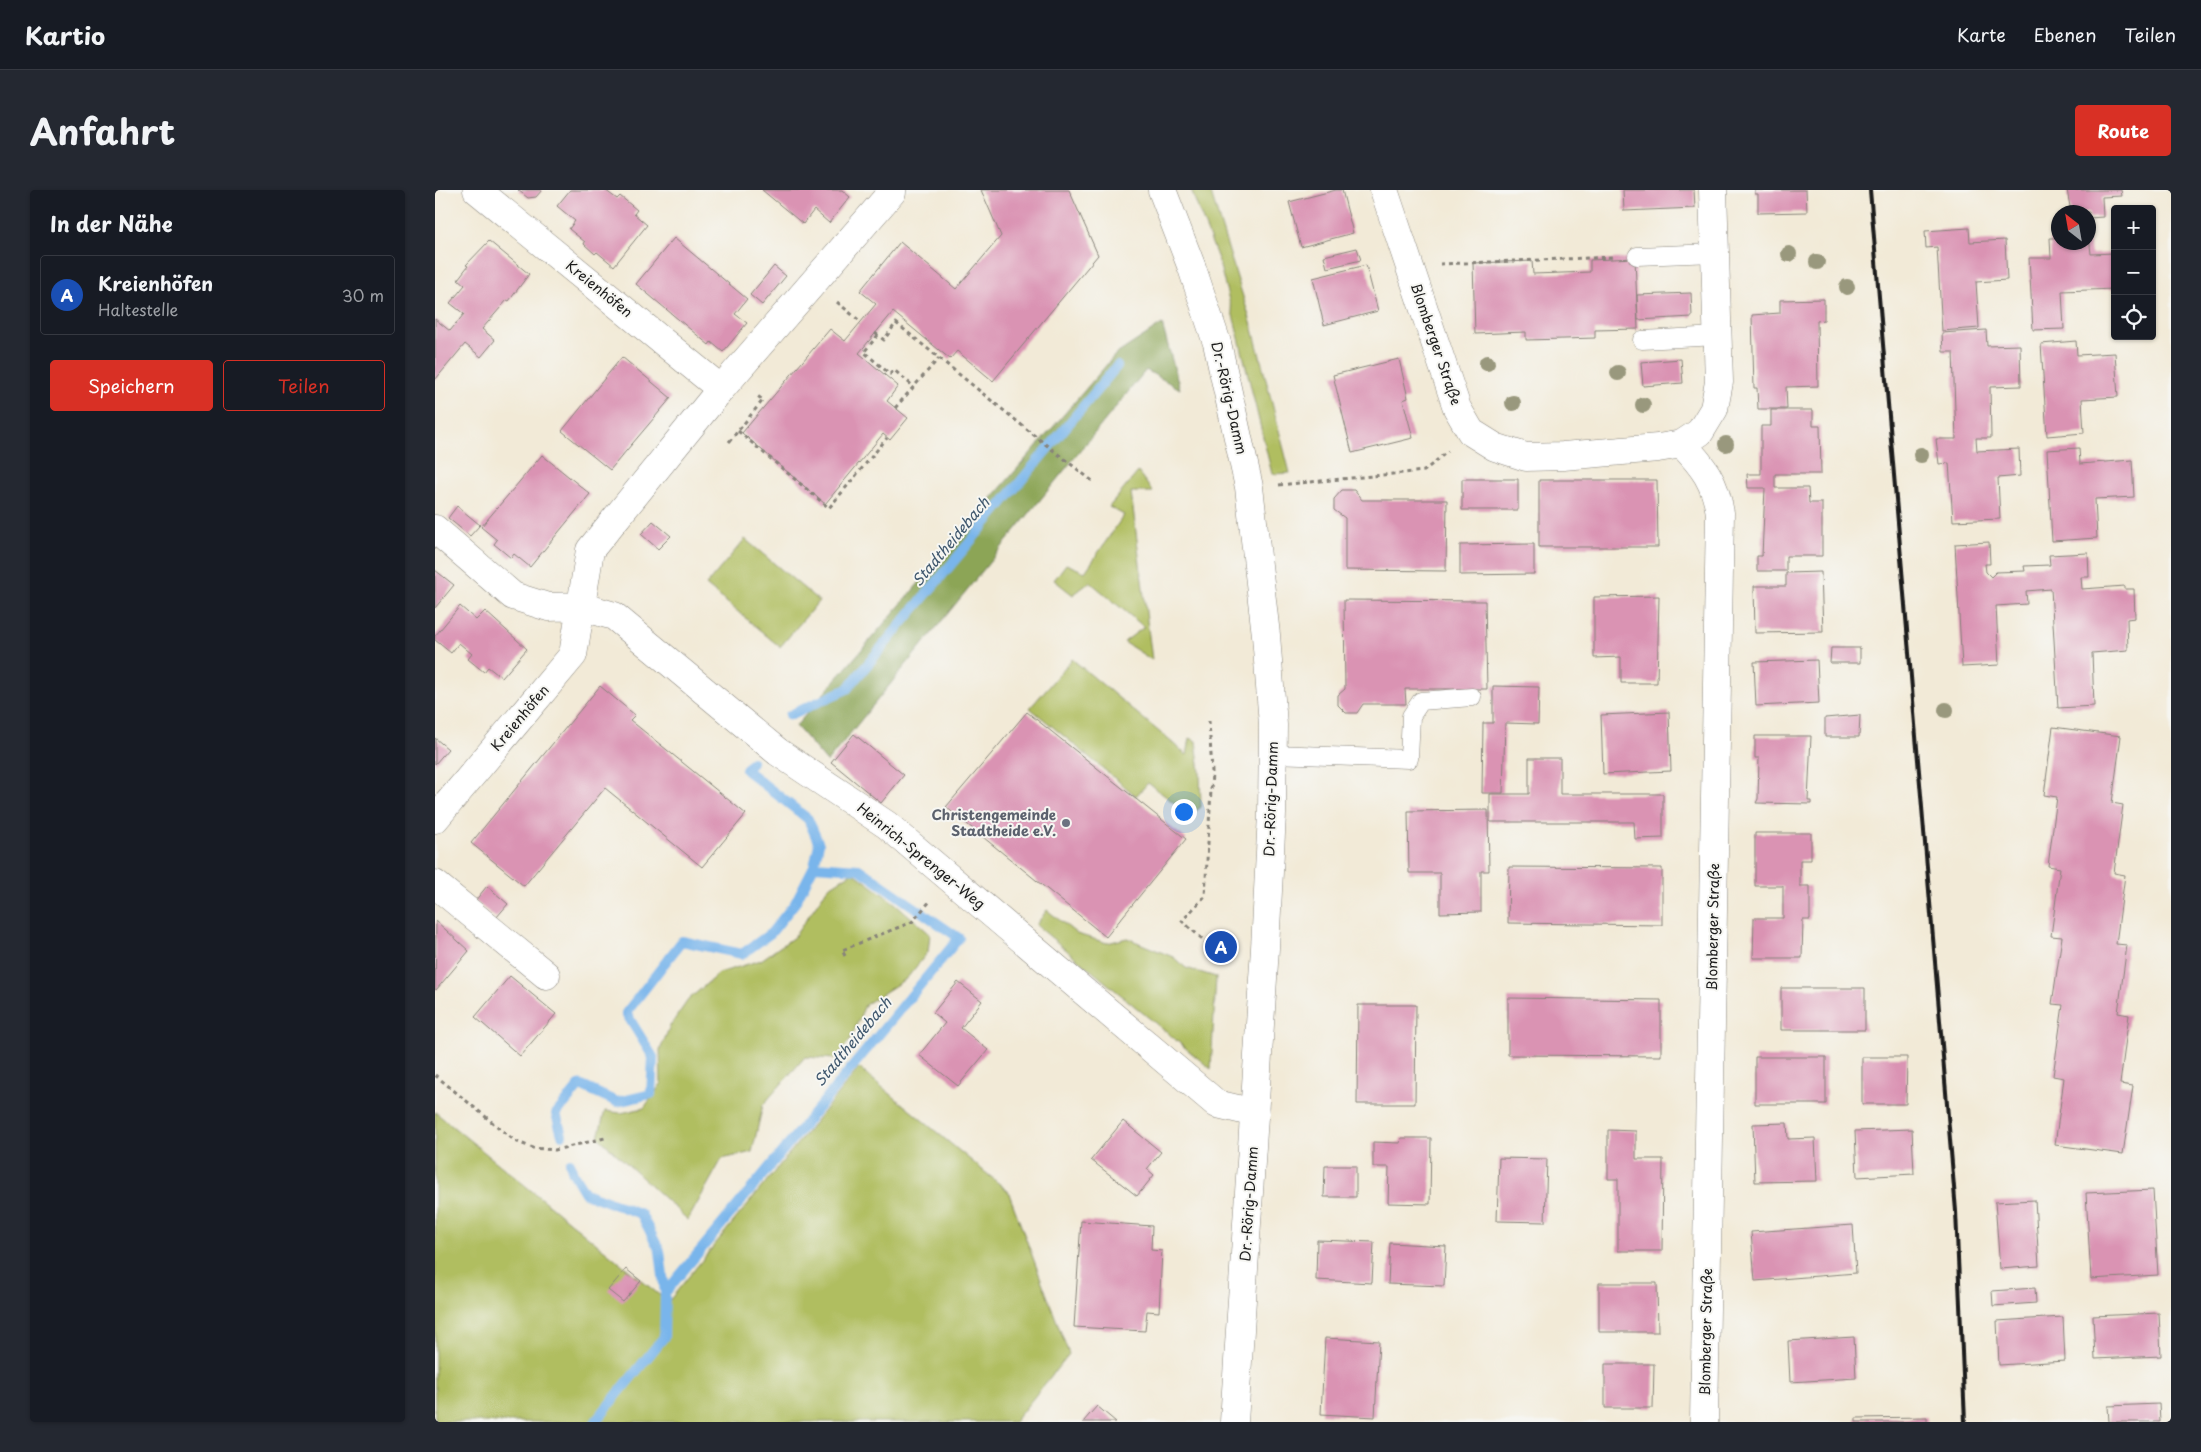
<!DOCTYPE html>
<html lang="de">
<head>
<meta charset="utf-8">
<style>
  body { margin:0; font-family:"Playpen Sans",sans-serif; background:#242831; color:#f1f3f6 }
  .controls { position:absolute; right:15px; top:15px; display:grid; overflow:hidden; border-radius:5px; box-shadow:0 1px 4px #0004 }
  .controls button { width:45px; height:45px; display:grid; place-items:center; padding:0; border:0; border-bottom:1px solid #363941; background:#171b24; color:#f1f3f6; font:25px sans-serif }
  .compass { position:absolute; left:1616px; top:15px; width:45px; height:45px; border-radius:50%; background:#171b24; box-shadow:0 1px 4px #0004; rotate:329deg }
  .you { position:absolute; left:748px; top:621px; width:18px; height:18px; margin:-12px; border:4px solid #fff; border-radius:50%; background:#1a73e8; box-shadow:0 0 0 8px #1a73e833 }
  .badge { display:grid; place-items:center; width:32px; height:32px; border-radius:50%; background:#d93025; color:#fff; font-size:16px; font-weight:700 }
  .pin { position:absolute; translate:-50% -50%; border:2px solid #fff; box-shadow:0 1px 5px #0006 }
  .list { margin:0; padding:0; list-style:none }
  h2 { display:flex; justify-content:space-between; align-items:center; height:65px; margin:0; padding:0 20px; font-size:21px }
  h2 small { font-size:16px; font-weight:400; color:#9ea1a6 }
  .list li { display:grid; grid-template-columns:32px 1fr auto; gap:15px; align-items:center; box-sizing:border-box; height:80px; margin:0 10px 10px; padding:0 10px; border:1px solid #363941; border-radius:5px }
  .list b { display:block; font-size:19px; white-space:nowrap }
  .list p { margin:0; font-size:16px; white-space:nowrap; color:#9ea1a6 }
  .list em { font-size:16px; font-style:normal; color:#9ea1a6 }
  .actions { display:flex; gap:10px; padding:15px 20px }
  .actions a { flex:1; padding:11px 0; border:1px solid #d93025; border-radius:5px; text-align:center; font-size:18px; color:#d93025 }
  .actions .main { background:#d93025; color:#fff }
  .icon { flex:none; width:28px; height:28px; fill:none; stroke:currentColor; stroke-width:2; stroke-linecap:round; stroke-linejoin:round }
  .map { position:relative; flex:none; width:1736px; height:1232px; overflow:hidden; border-radius:5px }
  header { display:flex; align-items:center; gap:30px; box-sizing:border-box; height:70px; padding:0 25px; background:#171b24; border-bottom:1px solid #363941 }
  header strong { font-size:24px }
  nav { display:flex; gap:28px; margin-inline-start:auto; font-size:18px }
  .intro { display:flex; align-items:center; justify-content:space-between; box-sizing:border-box; height:120px; padding:0 30px }
  h1 { margin:0; font-size:35px }
  .button { padding:12px 22px; border-radius:5px; background:#d93025; color:#fff; font-size:18px; font-weight:700 }
  main { display:flex; gap:30px; padding:0 30px }
  aside { flex:1; background:#171b24; border-radius:5px; box-shadow:0 1px 4px #0004 }
  .map>svg:first-child { display:block }
  .green { fill:#b0be60; stroke:#666d3e }
  .forest { fill:#8ca556; stroke:#546039 }
  .lines { fill:none; stroke-linecap:round; stroke-linejoin:round }
  .stream { stroke:#79b5eb; stroke-width:10 }
  .building { fill:#da93b3 }
  .service-casing { stroke:#87837a; stroke-width:19 }
  .minor-casing { stroke:#87837a; stroke-width:29 }
  .tertiary-casing { stroke:#87837a; stroke-width:29 }
  .path { stroke:#87837a; stroke-width:3; stroke-dasharray:4 4; stroke-linecap:butt }
  .service { stroke:#fff; stroke-width:18 }
  .minor { stroke:#fff; stroke-width:28 }
  .tertiary { stroke:#fff; stroke-width:28 }
  .rail { stroke:#1c1c1c; stroke-width:4 }
  .tree { fill:#99987d }
  .worship-dot { fill:#6b7280; stroke:#f6f6f2; stroke-width:2 }
  .labels { text-anchor:middle; stroke-width:4; stroke-linejoin:round; paint-order:stroke }
  .street-label { font-size:14px; fill:#1c1c1c; stroke:#f6f6f2 }
  .worship-label { font-size:14px; font-weight:bold; fill:#5b616d; stroke:#f6f6f2; text-anchor:end }
  .water-label { font-size:15px; font-style:italic; fill:#41596f; stroke:#f6f6f2 }
</style>
</head>
<body>
<header>
<strong>Kartio</strong>
<nav><a>Karte</a><a>Ebenen</a><a>Teilen</a></nav>
</header>
<div class="intro"><h1>Anfahrt</h1><a class="button">Route</a></div>
<main>
<aside>
<h2>In der Nähe<small></small></h2>
<ul class="list">
<li><span class="badge" style="background:#1a4fb4">A</span><div><b>Kreienhöfen</b><p>Haltestelle</p></div><em>30 m</em></li>
</ul>
<div class="actions"><a class="main">Speichern</a><a>Teilen</a></div>
</aside>
<div class="map">
<svg width="1736" height="1232" viewBox="0 0 1736 1232">
  <rect width="100%" height="100%" fill="#f6f6f2"/>
  <filter id="ink" filterUnits="userSpaceOnUse"><feTurbulence type="fractalNoise" baseFrequency=".02" numOctaves="2"/><feDisplacementMap in="SourceGraphic" scale="10" xChannelSelector="R" yChannelSelector="G"/><feConvolveMatrix kernelMatrix="1 2 1 2 8 2 1 2 1" color-interpolation-filters="sRGB"/></filter>
  <filter id="wash" filterUnits="userSpaceOnUse"><feTurbulence type="fractalNoise" baseFrequency=".0096" numOctaves="4" result="noise"/><feDisplacementMap in="SourceGraphic" scale="20" xChannelSelector="R" yChannelSelector="G"/><feGaussianBlur stdDeviation="1.12" result="paint"/><feColorMatrix in="noise" values="0 0 0 0 0 0 0 0 0 0 0 0 0 0 0 0 0 1.4 0 .05"/><feComposite in="paint" operator="in"/></filter>
  <g filter="url(#wash)">
    <rect width="100%" height="100%" fill="#f2ead7"/>
    <path class="green" d="M756 0H775L818 139 855 283 837 284 803 144 783 69Z
      M703 282 718 302H696L717 470 689 452 709 437 655 392 638 405 619 390 631 374 650 382 689 325 674 317Z
      M310 349 384 411 345 457 271 395Z
      M637 469 752 565 755 548 761 551 765 582 766 617 755 625 713 593 701 606 595 518Z
      M418 682 461 714 495 744 493 762 472 788 430 815 415 850 400 869 370 867 328 915 317 962 287 969 253 1030 163 947 170 921 186 923 209 918 226 894 225 860 235 836 253 810 284 783 326 770 359 747 393 698Z
      M612 720 642 744 672 753 692 748 738 767 751 778 781 787 776 879 601 735Z
      M424 878 573 1001 634 1164 579 1232H0V922L233 1112Z"/>
    <path class="forest" d="M727 134 745 199 711 180 392 572 361 536 680 165Z"/>
    <g class="lines">
      <path class="stream" d="M355 525 412 499 682 176
        M127 945 121 924 145 895 182 912 216 904 218 867 191 823 247 751 307 764 336 743 360 713 379 676 384 654 373 629 311 580 317 572
        M135 973 138 983 150 1003 206 1024 225 1061 230 1103
        M160 1232 229 1147 230 1103 524 748 424 679 379 676"/>
    </g>
    <g id="blocks">
      <path class="building" d="M83 0H107L101 7 93 8Z
        M135 0H170L182 9 185 6 202 20 199 24 212 35 179 76 162 62 160 64 149 54 150 52 134 39 140 31 122 16Z
        M327 0H407L415 7 394 33 379 20 368 34Z
        M546 0H634L663 65 558 191 522 161 515 169 458 122 424 163 463 196 452 211 473 228 455 250 448 244 390 314 307 243 395 139 410 151 441 114 425 101 465 52 521 99 566 46Z
        M901 0H907L918 43 866 57 854 12Z
        M1188 0H1259L1260 18 1189 21Z
        M1320 0H1371L1372 22 1323 23V4H1320Z
        M1632 0H1686L1687 6 1667 7 1668 27 1654 28V22H1636Z
        M1534 38 1535 52 1570 50 1572 90 1541 92 1544 138 1507 141 1502 57 1491 58 1490 41Z
        M1654 46 1656 64 1680 63V99L1627 101 1629 139 1598 140 1594 68H1616L1615 48H1624V52H1654Z
        M239 48 312 109 300 124 312 133 288 162 276 152 274 155 201 94Z
        M54 51 94 84 74 111 72 110 47 139 60 150 46 167 30 154 0 190V129L15 141 29 124 15 113 30 95 23 89 33 76 31 75Z
        M922 58 926 70 892 78 889 66Z
        M1200 68 1203 139 1160 140V148L1129 149 1091 150V142L1040 144 1038 73 1097 71 1098 84 1127 83 1155 82V70Z
        M931 75 943 121 889 135 878 88Z
        M339 76 351 86 327 115 315 105Z
        M1256 103 1257 127 1203 130 1202 105Z
        M1389 109V130L1382 131 1383 196 1351 197 1352 219H1323L1322 198H1319L1317 125 1345 123V110Z
        M1551 140 1552 156 1585 155 1586 196 1555 197 1556 248H1541L1542 261 1584 259 1585 286 1563 288 1565 329 1518 331 1514 273 1504 274 1501 249H1521L1518 162H1508L1507 143Z
        M1641 151 1642 165 1680 163 1683 207 1647 209 1649 243 1612 246 1606 154Z
        M187 167 236 208 175 280 127 241Z
        M964 169 973 208 968 210 978 248 917 263 898 185Z
        M1246 169 1248 193 1208 196 1206 172Z
        M1336 220H1378V236H1385L1386 284H1340V298H1373L1374 313H1387V366H1351V381H1322V366H1327L1330 298H1313L1312 284H1326V236H1336Z
        M1644 258 1645 274 1697 270 1699 307 1660 309 1662 348 1617 351 1612 260Z
        M107 265 155 304 95 377 79 364 76 368 59 354 62 350 46 337Z
        M1027 289H1083V320H1027Z
        M1104 290H1222L1223 357H1104Z
        M907 300H919L927 310H1012L1011 381 910 380V328L899 320V309Z
        M22 316 45 335 35 346 13 328Z
        M218 331 236 346 223 359 206 344Z
        M1554 352 1555 374H1550L1551 382 1556 387 1561 382 1590 381 1589 376 1615 375 1614 365 1653 363 1654 387H1646L1647 399 1690 396V399H1699L1700 428 1692 429 1693 460 1657 463 1659 516 1623 518 1616 399 1591 401 1592 414 1561 416 1564 475 1527 477 1520 354Z
        M1099 354V384L1025 385V355Z
        M0 380 19 395 0 418Z
        M1386 382 1388 442 1320 443 1319 396H1351V383Z
        M1224 406 1222 493H1186V467L1159 468V407Z
        M909 410 1050 411 1052 499H970L971 514H928L922 523H911L903 515V505L910 499Z
        M25 416 41 430 50 421 92 459 67 488 53 477 49 482 33 469 37 464 24 453 16 463 0 450V446Z
        M1396 458H1425V473H1395Z
        M1382 470 1384 513 1321 516 1319 472Z
        M165 496 200 525 195 530 311 624 267 677 170 598 89 696 36 653Z
        M1058 496 1104 497 1103 534 1070 533 1068 603H1047L1048 533H1058Z
        M592 522 751 649 671 747 511 617Z
        M1234 522 1236 581 1168 584 1166 525Z
        M1425 525 1424 547H1390V528Z
        M1618 537 1686 546 1677 613 1688 615 1679 683 1690 685 1681 754 1692 755 1683 823 1694 825 1685 894 1698 896 1688 964 1620 955 1629 888 1618 886 1628 815 1617 814 1627 747 1616 746 1625 678 1613 676 1622 607 1609 605Z
        M419 544 469 585 446 613 396 572Z
        M1320 546H1376L1373 611H1376V614L1321 613 1323 609 1324 568H1320Z
        M0 548 13 559 0 574Z
        M1094 568H1125V604H1228V648L1200 649 1199 632H1055V604H1094Z
        M1053 620 1054 681H1046V722L1005 723V683H974L973 621Z
        M1320 643H1376V670H1365V696H1375V730H1368L1367 768H1318L1319 728H1348V696H1320Z
        M1074 677 1227 678V735L1073 733Z
        M52 696 73 714 61 728 40 711Z
        M1 731 34 761 1 800 0 799Z
        M75 786 121 824 85 866 40 827Z
        M523 792 547 811 526 838 553 860 523 896 484 865 510 833 498 823Z
        M1346 798H1430V840H1346Z
        M1073 808 1226 810V866L1073 865Z
        M923 815H981L980 914H922Z
        M1320 867H1391V914H1320Z
        M1427 867H1472L1471 914H1427Z
        M688 931 726 962 712 979 719 985 702 1006 656 970Z
        M1352 933 1353 949 1380 948 1382 991 1320 992 1318 934Z
        M1477 939 1479 984 1422 987 1420 941Z
        M1173 940 1201 941V969H1228L1227 1061H1183V989H1173Z
        M966 948H996L995 1014 953 1013 954 977H938V952L965 953Z
        M1064 968 1112 969 1110 1032 1062 1031Z
        M890 976H921V1007H889Z
        M1718 1000 1723 1085 1656 1089 1651 1003Z
        M1600 1010 1604 1076 1565 1079 1560 1012Z
        M646 1031 717 1036 716 1060 727 1061 724 1122 712 1121 710 1141 639 1137Z
        M1418 1035 1421 1083 1320 1091 1316 1042Z
        M882 1050 939 1052 937 1093 881 1090Z
        M955 1053 1011 1056 1009 1096 953 1094Z
        M191 1079 206 1091 188 1112 173 1100Z
        M1164 1093H1222L1223 1142H1164Z
        M1600 1098 1601 1113 1558 1116 1557 1101Z
        M1724 1123 1726 1166 1660 1169 1658 1126Z
        M1628 1127 1630 1171 1564 1175 1562 1131Z
        M1419 1147 1421 1188 1355 1192 1353 1151Z
        M890 1148 944 1151 940 1227 886 1224Z
        M1170 1174H1219L1218 1218H1170Z
        M1724 1214 1725 1232H1674L1673 1216Z
        M662 1216 681 1232H648Z
        M1492 1227V1232H1421V1228Z"/>
    </g>
  </g>
  <g filter="url(#ink)">
    <use href="#blocks" fill-opacity="0" stroke="#87837a" stroke-width="1"/>
    <g class="lines">
      <defs>
        <path id="service" d="M1202 66 1280 63
          M1207 150 1283 146
          M839 564 974 569 976 526 986 511 1037 507"/>
        <path id="minor" d="M42 0 286 199
          M949 0 1022 218 1036 242 1060 257 1091 267 1128 266 1223 258 1247 254 1265 242 1279 219 1284 192 1278 0
          M1247 254C1269 277 1280 292 1285 323L1269 1232
          M0 339 78 406 113 417 145 416 179 426 343 562 452 635 782 914 820 923
          M0 629 138 465 155 360 286 199 457 2V0
          M0 694 111 785"/>
        <path id="tertiary" d="M727 0 757 78 782 153 814 297 831 445 838 535 837 624 830 758 799 1232"/>
      </defs>
      <use href="#service" class="service-casing"/>
      <use href="#minor" class="minor-casing"/>
      <use href="#tertiary" class="tertiary-casing"/>
      <path class="path" d="M1005 74 1179 67
        M402 112 426 132
        M440 143 449 150 461 133 605 250 660 293
        M443 145 429 162 455 184 459 180 478 196
        M460 218 504 168
        M303 241 394 318 452 248
        M294 252 328 210 321 205
        M844 295 989 281 1013 261
        M774 531 777 582 770 706 747 731 772 753 799 756
        M410 766 407 760 477 732 496 710
        M0 885 80 951 98 958 120 960 170 948"/>
      <use href="#service" class="service"/>
      <use href="#minor" class="minor"/>
      <use href="#tertiary" class="tertiary"/>
      <path class="rail" d="M1435 0 1521 1021 1530 1232"/>
    </g>
    <g class="tree">
      <circle cx="1354" cy="64" r="8"/>
      <circle cx="1382" cy="72" r="8"/>
      <circle cx="1412" cy="97" r="8"/>
      <circle cx="1052" cy="173" r="8"/>
      <circle cx="1183" cy="183" r="8"/>
      <circle cx="1078" cy="213" r="8"/>
      <circle cx="1208" cy="215" r="8"/>
      <circle cx="1291" cy="254" r="8"/>
      <circle cx="1486" cy="265" r="8"/>
      <circle cx="1511" cy="520" r="8"/>
    </g>
  </g>
  <circle class="worship-dot" cx="631" cy="633" r="5"/>
  <g class="labels">
    <g class="street-label">
      <text transform="translate(164 99) rotate(39)" y="5">Kreienhöfen</text>
      <text transform="translate(1001 154) rotate(71)" y="5">Blomberger Straße</text>
      <text transform="translate(794 208) rotate(77)" y="5">Dr.-Rörig-Damm</text>
      <text transform="translate(85 528) rotate(-50)" y="5">Kreienhöfen</text>
      <text transform="translate(836 609) rotate(-88)" y="5">Dr.-Rörig-Damm</text>
      <text transform="translate(486 666) rotate(39)" y="5">Heinrich-Sprenger-Weg</text>
      <text transform="translate(1278 737) rotate(-89)" y="5">Blomberger Straße</text>
      <text transform="translate(814 1014) rotate(-86)" y="5">Dr.-Rörig-Damm</text>
      <text transform="translate(1271 1142) rotate(-89)" y="5">Blomberger Straße</text>
    </g>
    <g class="worship-label">
      <text x="621" y="630">Christengemeinde<tspan x="621" dy="16">Stadtheide e.V.</tspan></text>
    </g>
    <g class="water-label">
      <text transform="translate(516 352) rotate(-50)" y="5">Stadtheidebach</text>
      <text transform="translate(418 852) rotate(-50)" y="5">Stadtheidebach</text>
    </g>
  </g>
</svg>
<div class="controls">
<button>+</button>
<button>−</button>
<button><svg class="icon" aria-label="locate" viewBox="0 0 24 24"><circle cx="12" cy="12" r="6"/><path d="M12 2v4M12 18v4M2 12h4M18 12h4"/></svg></button>
</div>
<svg class="compass" viewBox="-18 -18 36 36"><path d="M0-13l5 13h-10z" fill="#e53935"/><path d="M0 13l5-13h-10z" fill="#9ea1a6"/></svg>
<div class="you"></div>
<div class="pin badge" style="left:786px;top:757px;background:#1a4fb4">A</div>
</div>
</main>
</body>
</html>
